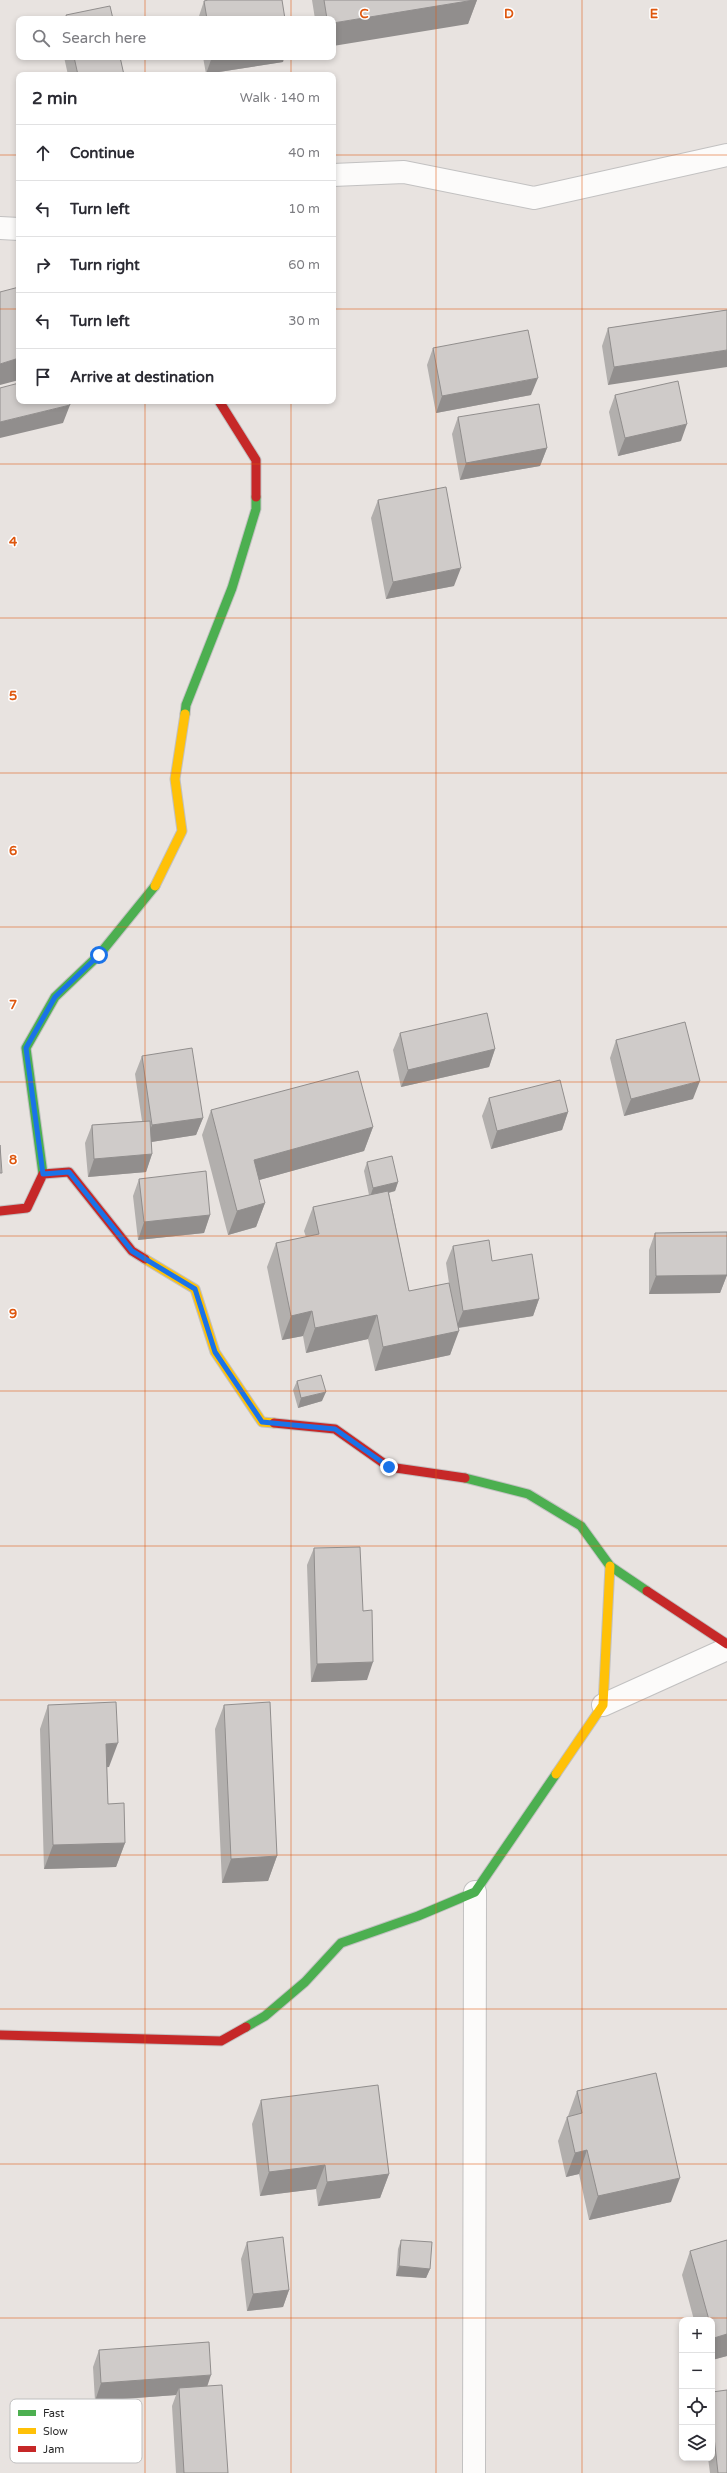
<!DOCTYPE html>
<html lang="en">
<head>
<meta charset="utf-8">
<style>
  body { margin:0; font-family:"Varela Round",sans-serif; background:#f7f7f7; color:#2b2b33 }
  .controls { position:absolute; right:12px; bottom:12px; display:grid; overflow:hidden; border-radius:8px; box-shadow:0 2px 6px #0003 }
  .controls button { width:36px; height:36px; display:grid; place-items:center; padding:0; border:0; border-bottom:1px solid #e1e1e2; background:#fff; color:#2b2b33; font:20px sans-serif }
  .stop { position:absolute; width:12px; height:12px; margin:-9px; border:3px solid #1a73e8; border-radius:50%; background:#fff }
  .stop.end { background:#1a73e8; border-color:#fff; box-shadow:0 1px 4px #0008 }
  .list { margin:0; padding:0; list-style:none }
  h2 { display:flex; justify-content:space-between; align-items:center; height:52px; margin:0; padding:0 16px; font-size:17px }
  h2 small { font-size:13px; font-weight:400; color:#7c7c81 }
  .list li { display:grid; grid-template-columns:26px 1fr auto; gap:12px; align-items:center; box-sizing:border-box; height:56px; padding:0 16px; border-top:1px solid #e1e1e2 }
  .list b { display:block; font-size:15px; white-space:nowrap }
  .list em { font-size:13px; font-style:normal; color:#7c7c81 }
  .icon { flex:none; width:22px; height:22px; fill:none; stroke:currentColor; stroke-width:2; stroke-linecap:round; stroke-linejoin:round }
  .map { position:relative; flex:none; width:727px; height:2473px; overflow:hidden }
  .search { position:absolute; background:#fff; box-shadow:0 2px 6px #0003; left:16px; top:16px; width:320px; height:44px; display:flex; align-items:center; gap:10px; box-sizing:border-box; padding:0 14px; border-radius:8px; color:#7c7c81; font-size:15px }
  .panel { position:absolute; background:#fff; box-shadow:0 2px 6px #0003; left:16px; top:72px; width:320px; height:332px; border-radius:8px }
  .map>svg:first-child { display:block }
  .lines { fill:none; stroke-linecap:round; stroke-linejoin:round }
  .street-casing { stroke:#c2c1c1; stroke-width:24 }
  .fast-casing { stroke:#c2c1c1; stroke-width:11 }
  .slow-casing { stroke:#c2c1c1; stroke-width:11 }
  .jam-casing { stroke:#c2c1c1; stroke-width:11 }
  .street { stroke:#fcfbfa; stroke-width:22 }
  .fast { stroke:#4caf50; stroke-width:9 }
  .slow { stroke:#ffc107; stroke-width:9 }
  .jam { stroke:#c62828; stroke-width:9 }
  .wall { fill:#b2afad }
  .shaded-wall { fill:#918e8d }
  .building { fill:#cfcbc9; stroke:#918e8d }
  .route { stroke:#1a73e8; stroke-width:5 }
  .grid { fill:none; stroke:#de570e; stroke-width:1; stroke-opacity:0.55 }
  .key { fill:#fff; stroke:#bfbfbf; stroke-width:1 }
  .key-label { font-size:11px; fill:#2a2a2a }
  .grid-label { font-size:13px; text-anchor:middle; font-weight:bold; fill:#de570e; stroke:#fff; stroke-width:3; stroke-linejoin:round; paint-order:stroke }
</style>
</head>
<body>
<div class="map">
<svg width="727" height="2473" viewBox="0 0 727 2473">
  <rect width="100%" height="100%" fill="#e8e3e0"/>
  <g class="lines">
    <defs>
      <path id="street" d="M333 175 404 172 534 198 727 155
        M0 228 19 229
        M603 1705 727 1649
        M474 2473 475 1892"/>
      <path id="fast" d="M185 714 186 705 232 588 256 509V497
        M43 1174 26 1048 55 997 99 955 155 886
        M465 1478 528 1494 581 1526 610 1566 647 1591
        M246 2027 265 2016 305 1982 341 1943 418 1916 475 1892 556 1774"/>
      <path id="slow" d="M155 886 182 831 175 779 185 714
        M145 1259 195 1289 215 1352 262 1422 274 1423
        M556 1774 603 1705 610 1566"/>
      <path id="jam" d="M219 401 256 460V497
        M0 1211 27 1208 43 1174 69 1172 132 1251 145 1259
        M274 1423 335 1429 389 1467 465 1478
        M647 1591 727 1644
        M0 2035 221 2041 246 2027"/>
    </defs>
    <use href="#street" class="street-casing"/>
    <use href="#fast" class="fast-casing"/>
    <use href="#slow" class="slow-casing"/>
    <use href="#jam" class="jam-casing"/>
    <use href="#street" class="street"/>
    <use href="#fast" class="fast"/>
    <use href="#slow" class="slow"/>
    <use href="#jam" class="jam"/>
  </g>
  <path class="wall" d="M312 0H477L468 24 333 19H315Z
    M204 1 285 19H198Z
    M64 57H120L124 75H68Z
    M203 57H284L283 62 206 74Z
    M727 310 608 385 602 346 608 328Z
    M433 348 531 395 436 413 427 365Z
    M615 395 681 441 618 456 609 412Z
    M458 417 547 448 540 466 460 480 452 434Z
    M378 500 454 586 386 599 371 518Z
    M400 1033 495 1049 489 1067 401 1087 393 1050Z
    M616 1040 693 1099 624 1116 610 1058Z
    M142 1056 203 1118 196 1135 151 1142 152 1154 146 1172 88 1177 85 1143 92 1125 142 1121 135 1074Z
    M489 1098 568 1112 562 1130 491 1149 482 1116Z
    M211 1110 373 1127 364 1151 259 1180 265 1203 256 1227 228 1235 202 1135Z
    M367 1162 398 1182 395 1191 389 1193 409 1291 449 1283 446 1263 453 1246 492 1261 539 1299 533 1316 459 1328 450 1355 375 1371 368 1339 306 1353 303 1336 282 1340 267 1267 276 1243 306 1237 304 1231 313 1207 369 1195 364 1171Z
    M139 1179 210 1215 204 1233 138 1240 133 1196Z
    M655 1233 727 1275 720 1293 649 1294V1250Z
    M297 1381 322 1401 298 1408 293 1390Z
    M314 1548 363 1611 367 1680 311 1682 307 1565Z
    M48 1705 109 1767H107L108 1804 125 1843 116 1867 44 1869 40 1729Z
    M224 1705 277 1856 268 1881 222 1883 215 1729Z
    M577 2091 671 2202 589 2220 579 2174 566 2177 558 2141 567 2117H568V2116Z
    M261 2100 389 2174 380 2198 318 2206 316 2189 260 2196 252 2124Z
    M401 2240 430 2269 426 2278 396 2276 398 2249Z
    M727 2240V2356L712 2360V2320H694L682 2275 690 2251Z
    M247 2242 289 2290 283 2307 247 2311 241 2259Z
    M99 2350 207 2386 228 2473H176L172 2406 176 2395 95 2401 93 2367Z
    M712 2392 727 2473H710L708 2458H712Z"/>
  <path class="shaded-wall" d="M474 0H477L468 24 333 46V23Z
    M212 57H284L283 62 206 74Z
    M727 350V367L608 385 614 367Z
    M19 358V380L0 385V364Z
    M538 378 531 395 436 413 442 396Z
    M70 405 63 423 0 438V422Z
    M687 424 681 441 618 456 625 438Z
    M547 448 540 466 460 480 466 463Z
    M461 568 454 586 386 599 393 582Z
    M495 1049 489 1067 401 1087 408 1070Z
    M700 1081 693 1099 624 1116 631 1099Z
    M568 1112 562 1130 491 1149 497 1131Z
    M203 1118 196 1135 145 1143 152 1125Z
    M373 1127 364 1151 245 1184 254 1160Z
    M152 1154 146 1172 88 1177 94 1159Z
    M398 1182 395 1191 370 1197 373 1188Z
    M265 1203 256 1227 228 1235 237 1211Z
    M210 1215 204 1233 138 1240 144 1222Z
    M727 1275 720 1293 649 1294 656 1276Z
    M539 1299 533 1316 456 1328 463 1311Z
    M312 1311 303 1336 282 1340 291 1316Z
    M377 1315 368 1339 306 1353 315 1328Z
    M459 1331 450 1355 375 1371 383 1347Z
    M326 1392 322 1401 298 1408 301 1398Z
    M373 1662 367 1680 311 1682 317 1664Z
    M118 1743 109 1767 97 1768 106 1744Z
    M125 1843 116 1867 44 1869 53 1845Z
    M277 1856 268 1881 222 1883 231 1859Z
    M587 2150 579 2174 566 2177 575 2153Z
    M325 2165 316 2189 260 2196 269 2172Z
    M389 2174 380 2198 318 2206 327 2182Z
    M680 2178 671 2202 589 2220 598 2196Z
    M399 2266 430 2269 426 2278 396 2276Z
    M289 2290 283 2307 247 2311 253 2294Z
    M727 2334V2356L712 2360V2344L714 2338Z
    M211 2375 205 2393 179 2388 176 2395 95 2401 101 2383Z"/>
  <path class="building" d="M208 0H282L285 19H207L204 1Z
    M324 0H474L333 23V19H327Z
    M110 6 113 19H67L66 15Z
    M74 57H120L124 75H78Z
    M19 287V358L0 364V292Z
    M727 310V350L614 367 608 328Z
    M528 330 538 378 442 396 433 348Z
    M678 381 687 424 625 438 615 395Z
    M19 383V401H69L70 405 0 422V388Z
    M539 404 547 448 466 463 458 417Z
    M446 487 461 568 393 582 378 500Z
    M487 1013 495 1049 408 1070 400 1033Z
    M685 1022 700 1081 631 1099 616 1040Z
    M192 1048 203 1118 152 1125 142 1056Z
    M358 1071 373 1127 254 1160 265 1203 237 1211 211 1110Z
    M560 1080 568 1112 497 1131 489 1098Z
    M150 1121 152 1154 94 1159 92 1125Z
    M0 1145 2 1173H0Z
    M392 1156 398 1182 373 1188 367 1162Z
    M206 1171 210 1215 144 1222 139 1179Z
    M388 1191 409 1291 449 1283 459 1331 383 1347 377 1315 315 1328 312 1311 291 1316 276 1243 319 1234 313 1207Z
    M727 1232V1275L656 1276 655 1233Z
    M489 1240 492 1261 532 1254 539 1299 463 1311 453 1246Z
    M321 1375 326 1392 301 1398 297 1381Z
    M360 1547 363 1611 372 1610 373 1662 317 1664 314 1548Z
    M116 1702 118 1743 106 1744 108 1804 124 1803 125 1843 53 1845 48 1705Z
    M270 1702 277 1856 231 1859 224 1705Z
    M656 2073 680 2178 598 2196 587 2150 575 2153 567 2117 582 2113 577 2091Z
    M378 2085 389 2174 327 2182 325 2165 269 2172 261 2100Z
    M283 2237 289 2290 253 2294 247 2242Z
    M401 2240 432 2242 430 2269 399 2266Z
    M727 2240V2334L714 2338 712 2330V2320H709L690 2251Z
    M209 2342 211 2375 101 2383 99 2350Z
    M222 2385 228 2473H184L179 2388Z
    M727 2390V2473H718L712 2419V2392Z"/>
  <g class="lines">
    <path class="route" d="M99 955 55 997 26 1048 43 1174 69 1172 132 1251 195 1289 215 1352 262 1422 335 1429 389 1467"/>
  </g>
  <path class="grid" d="M145 0V19M291 0V19M436 0V2473M582 0V2473M145 57V75M291 57V75M0 155H19M333 155H727M0 309H19M333 309H727M145 401V2473M291 401V2473M0 464H727M0 618H727M0 773H727M0 927H727M0 1082H727M0 1236H727M0 1391H727M0 1546H727M0 1700H727M0 1855H727M0 2009H727M0 2164H727M0 2318H727"/>
  <rect x="10" y="2399" width="132" height="64" rx="6" class="key"/>
  <rect x="18" y="2410" width="18" height="6" fill="#4caf50"/>
  <rect x="18" y="2428" width="18" height="6" fill="#ffc107"/>
  <rect x="18" y="2446" width="18" height="6" fill="#c62828"/>
  <g class="key-label">
    <text x="43" y="2417">Fast</text>
    <text x="43" y="2435">Slow</text>
    <text x="43" y="2453">Jam</text>
  </g>
  <g class="grid-label">
    <text x="364" y="18">C</text>
    <text x="509" y="18">D</text>
    <text x="654" y="18">E</text>
    <text x="13" y="546">4</text>
    <text x="13" y="700">5</text>
    <text x="13" y="855">6</text>
    <text x="13" y="1009">7</text>
    <text x="13" y="1164">8</text>
    <text x="13" y="1318">9</text>
  </g>
</svg>
<div class="controls">
<button>+</button>
<button>−</button>
<button><svg class="icon" aria-label="locate" viewBox="0 0 24 24"><circle cx="12" cy="12" r="6"/><path d="M12 2v4M12 18v4M2 12h4M18 12h4"/></svg></button>
<button><svg class="icon" aria-label="layers" viewBox="0 0 24 24"><path d="M12 4l9 5-9 5-9-5zM3 14l9 5 9-5"/></svg></button>
</div>
<div class="stop" style="left:99px;top:955px"></div>
<div class="stop end" style="left:389px;top:1467px"></div>
<div class="search"><svg class="icon" aria-label="search" viewBox="0 0 24 24"><circle cx="10" cy="10" r="6"/><path d="M15 15l6 6"/></svg>Search here</div>
<section class="panel">
<h2>2 min<small>Walk · 140 m</small></h2>
<ul class="list">
<li><svg class="icon" aria-label="ahead" viewBox="0 0 24 24"><path d="M12 20V5M6 11l6-6 6 6"/></svg><div><b>Continue</b></div><em>40 m</em></li>
<li><svg class="icon" aria-label="left" viewBox="0 0 24 24"><path d="M17 20v-9H6M10 6l-5 5 5 5"/></svg><div><b>Turn left</b></div><em>10 m</em></li>
<li><svg class="icon" aria-label="right" viewBox="0 0 24 24"><path d="M7 20v-9h11M14 6l5 5-5 5"/></svg><div><b>Turn right</b></div><em>60 m</em></li>
<li><svg class="icon" aria-label="left" viewBox="0 0 24 24"><path d="M17 20v-9H6M10 6l-5 5 5 5"/></svg><div><b>Turn left</b></div><em>30 m</em></li>
<li><svg class="icon" aria-label="arrive" viewBox="0 0 24 24"><path d="M6 21V4h12l-3 4 3 4H6"/></svg><div><b>Arrive at destination</b></div></li>
</ul>
</section>
</div>
</body>
</html>
